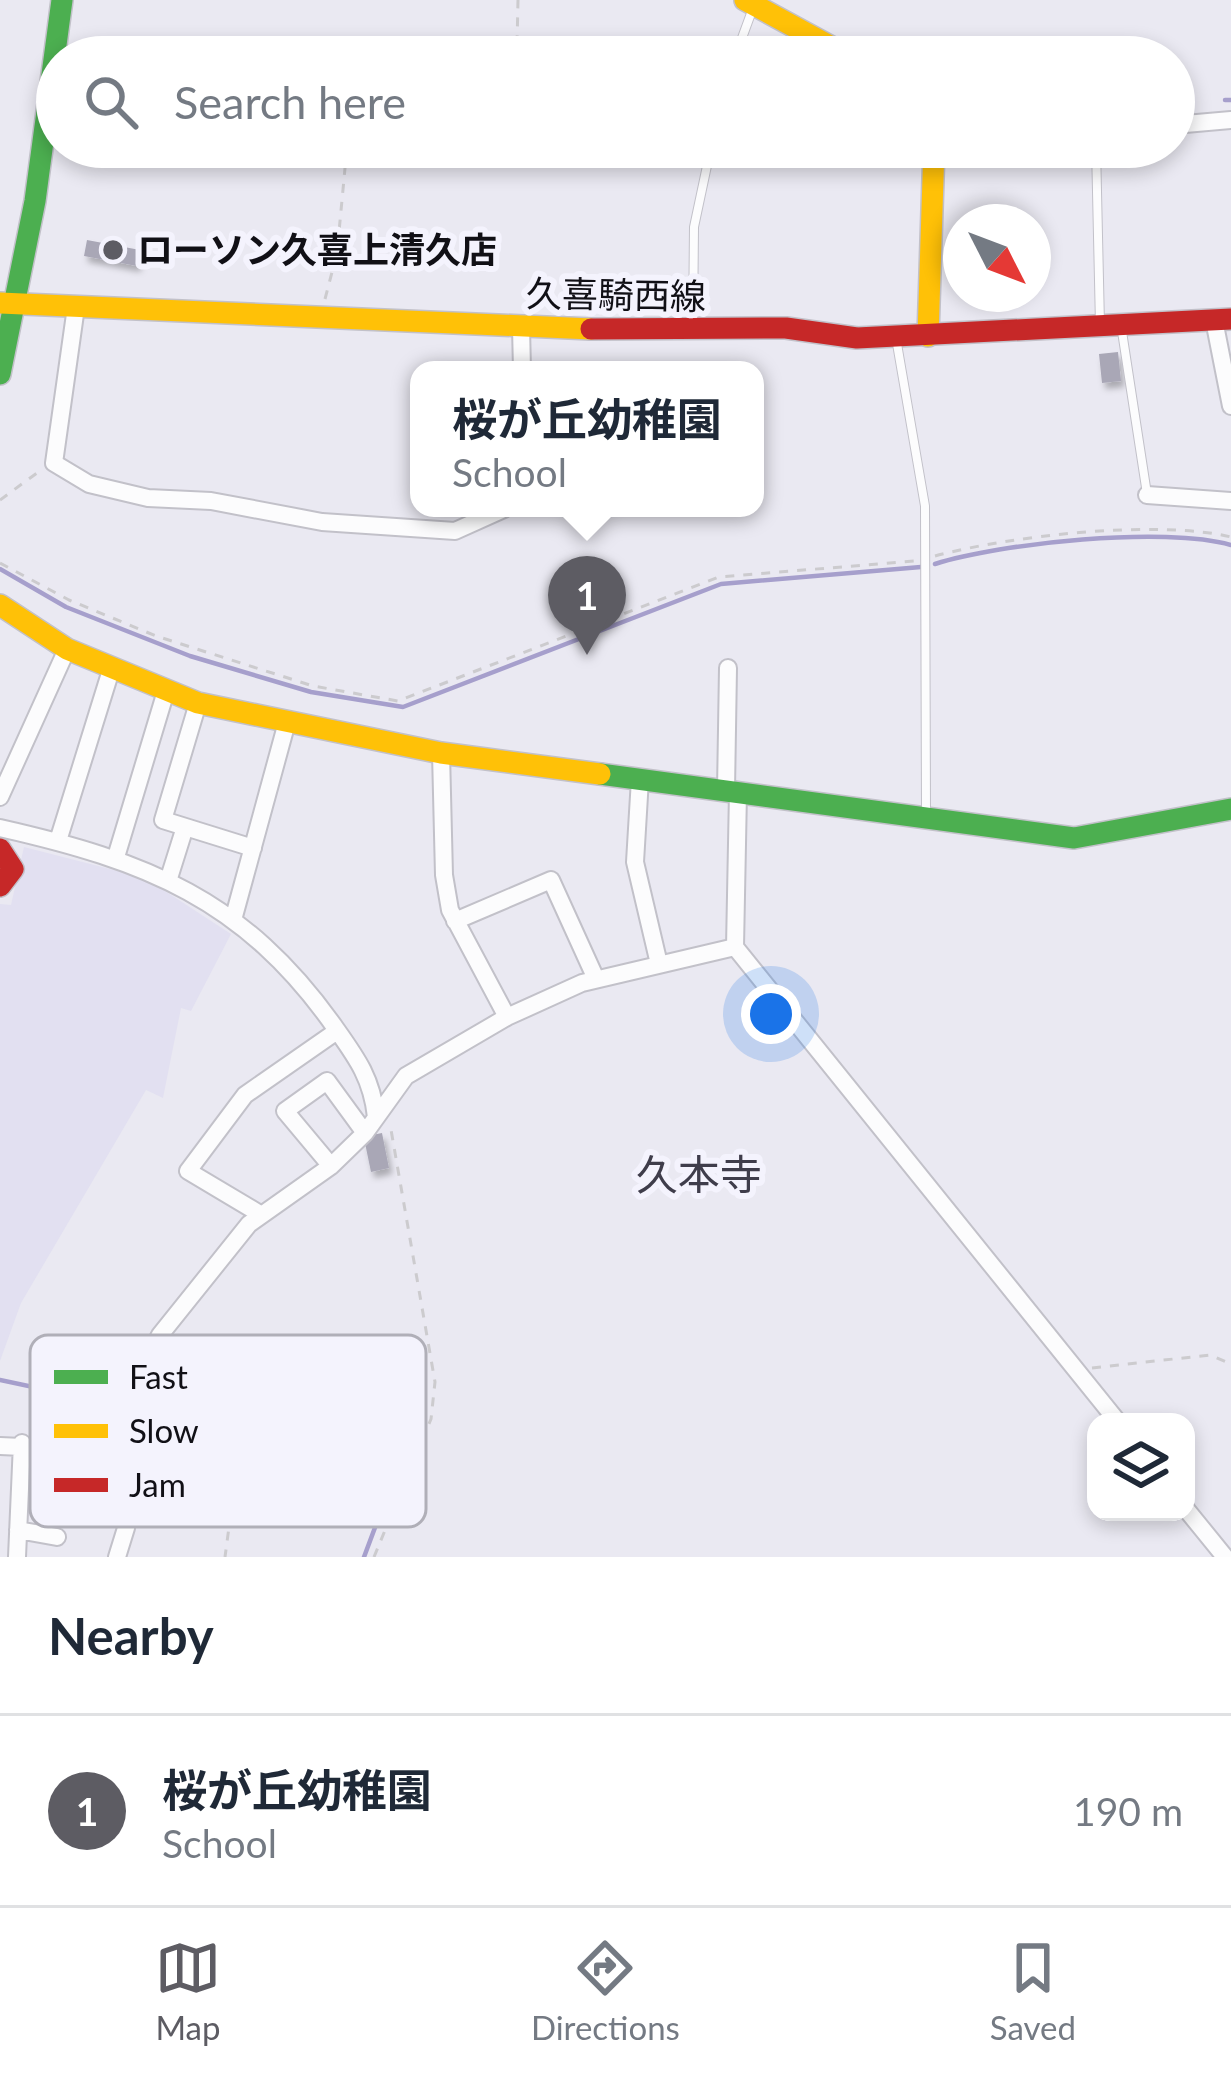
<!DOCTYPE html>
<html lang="en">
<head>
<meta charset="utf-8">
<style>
  body { margin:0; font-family:Lato,"Noto Sans JP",sans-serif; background:#f2f2f3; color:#1f2937 }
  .controls { position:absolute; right:36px; bottom:36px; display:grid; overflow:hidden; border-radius:24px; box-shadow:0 6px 18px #0003 }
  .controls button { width:108px; height:108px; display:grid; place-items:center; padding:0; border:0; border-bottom:3px solid #e0e1e3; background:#fff; color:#1f2937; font:60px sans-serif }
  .compass { position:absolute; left:943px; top:204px; width:108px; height:108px; border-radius:50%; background:#fff; box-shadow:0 6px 18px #0003; rotate:132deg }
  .you { position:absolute; left:771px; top:1014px; width:42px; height:42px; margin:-30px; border:9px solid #fff; border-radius:50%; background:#1a73e8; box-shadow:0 0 0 18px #1a73e833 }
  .badge { display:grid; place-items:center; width:78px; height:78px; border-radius:50%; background:#5d5c63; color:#fff; font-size:39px; font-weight:700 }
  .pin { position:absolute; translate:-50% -99px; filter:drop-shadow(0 3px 6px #0008) }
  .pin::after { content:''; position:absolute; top:63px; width:42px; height:36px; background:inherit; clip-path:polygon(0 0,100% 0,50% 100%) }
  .popup { position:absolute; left:410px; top:361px; width:354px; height:156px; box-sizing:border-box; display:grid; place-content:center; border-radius:24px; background:#fff; filter:drop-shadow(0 3px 9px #0005); font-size:39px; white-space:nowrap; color:#747a83 }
  .popup b { font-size:45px; color:#1f2937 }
  .popup::after { content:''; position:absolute; left:50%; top:100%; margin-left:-24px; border:24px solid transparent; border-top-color:#fff }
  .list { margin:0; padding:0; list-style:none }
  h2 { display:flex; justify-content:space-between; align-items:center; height:156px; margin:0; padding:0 48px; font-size:51px }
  h2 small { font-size:39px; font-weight:400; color:#747a83 }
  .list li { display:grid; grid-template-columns:78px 1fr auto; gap:36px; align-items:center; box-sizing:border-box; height:192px; padding:0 48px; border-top:3px solid #e0e1e3 }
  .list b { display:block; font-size:45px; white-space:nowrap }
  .list p { margin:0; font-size:39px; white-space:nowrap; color:#747a83 }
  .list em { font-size:39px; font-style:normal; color:#747a83 }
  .icon { flex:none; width:66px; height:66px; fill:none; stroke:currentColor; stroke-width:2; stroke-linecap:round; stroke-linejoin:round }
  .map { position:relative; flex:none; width:1231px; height:1557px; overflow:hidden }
  .search { position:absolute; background:#fff; box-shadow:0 6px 18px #0003; left:36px; right:36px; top:36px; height:132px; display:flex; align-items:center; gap:30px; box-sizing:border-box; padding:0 42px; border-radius:66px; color:#747a83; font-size:45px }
  .sheet { height:348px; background:#fff }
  nav { display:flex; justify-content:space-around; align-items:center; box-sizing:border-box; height:168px; border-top:3px solid #e0e1e3; background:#fff; font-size:33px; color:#747a83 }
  nav a { display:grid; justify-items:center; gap:6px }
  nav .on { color:#5d5c63 }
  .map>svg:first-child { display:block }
  .built { fill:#e2e0f1 }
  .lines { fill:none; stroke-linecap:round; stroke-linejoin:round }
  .stream { stroke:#a69fcc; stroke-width:4.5 }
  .building { fill:#a9a7b6; filter:url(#shadow) }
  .lane-casing { stroke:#c2c1c9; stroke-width:10 }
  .street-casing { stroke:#c2c1c9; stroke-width:20 }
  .fast-casing { stroke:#c2c1c9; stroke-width:24 }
  .slow-casing { stroke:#c2c1c9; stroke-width:24 }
  .jam-casing { stroke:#c2c1c9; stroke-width:24 }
  .path { stroke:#cccbce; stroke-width:3; stroke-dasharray:9 9; stroke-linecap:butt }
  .lane { stroke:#fcfcfd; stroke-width:8 }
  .street { stroke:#fcfcfd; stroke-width:16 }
  .fast { stroke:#4caf50; stroke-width:21 }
  .slow { stroke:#ffc107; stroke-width:21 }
  .jam { stroke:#c62828; stroke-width:21 }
  .poi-dot { fill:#5d5c63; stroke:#f4f3fd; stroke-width:4.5 }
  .labels { text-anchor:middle; stroke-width:12; stroke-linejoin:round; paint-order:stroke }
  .poi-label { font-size:36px; font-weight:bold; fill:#111016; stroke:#f4f3fd; text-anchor:start }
  .street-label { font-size:36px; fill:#111016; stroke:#f4f3fd }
  .quarter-label { font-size:42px; fill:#3f3d4b; stroke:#f4f3fd }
  .key { fill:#f4f3fd; stroke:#b0afb8; stroke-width:3 }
  .key-label { font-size:33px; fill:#111016 }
</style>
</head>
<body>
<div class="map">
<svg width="1231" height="1557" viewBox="0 0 1231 1557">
  <defs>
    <filter id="shadow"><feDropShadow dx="3.5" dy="6" stdDeviation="3" flood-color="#0004"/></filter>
  </defs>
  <rect width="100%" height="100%" fill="#eae9f2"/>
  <path class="built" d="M24 847 145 878 231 934 191 1011 181 1008 163 1098 146 1090 21 1303 0 1361V904L11 905Z"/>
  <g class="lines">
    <path class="stream" d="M1225 100H1231
      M935 564C1000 543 1165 526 1231 545
      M0 569 66 607 190 656 311 692 403 707 721 584 921 567
      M0 1380 132 1408
      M143 1411 395 1474 364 1557"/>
  </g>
  <path class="building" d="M87 240 140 250 137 266 84 256Z
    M1118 352 1121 381 1102 383 1099 354Z
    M382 1133 389 1168 371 1172 365 1143 367 1136Z"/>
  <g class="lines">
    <defs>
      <path id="lane" d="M735 57 753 8
        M1096 147 1100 325
        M1121 325 1147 494
        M693 328 694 227 711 147
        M896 338 925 506 926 812"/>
      <path id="street" d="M1174 125 1231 120
        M76 307 54 463 89 484 148 498 211 501 322 522 455 531 506 508
        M1214 320 1231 406
        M521 327 522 370
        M1147 495 1231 501
        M198 703 163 820 253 848
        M441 753 444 875 450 910 507 1017
        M640 779 635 862 659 964
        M726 790 728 668
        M738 792 735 947 1118 1422
        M0 797 67 649
        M0 828C146 861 244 899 334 1026 356 1057 372 1078 376 1117
        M58 841 111 670
        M116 857 166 691
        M169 878 185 827
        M233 920 287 722
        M455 921 551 880 596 979
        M331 1166 285 1111 327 1081 365 1133
        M260 1214 188 1171 245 1095 337 1031
        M0 1446 130 1452
        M1186 1509 1225 1557
        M18 1530 57 1537
        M17 1557 22 1443
        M117 1557 126 1528 130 1452 144 1366 160 1335 249 1224 331 1166 365 1133 406 1076 507 1017 582 983 735 947"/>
      <path id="fast" d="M0 374 35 201 62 0
        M600 774 1074 838 1231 809"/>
      <path id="slow" d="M745 0 850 57
        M0 303 591 329
        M928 336 934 147
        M0 605 67 649 198 703 441 753 600 774"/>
      <path id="jam" d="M591 329 786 328 857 338 1231 319
        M0 849 13 869 0 886"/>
    </defs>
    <use href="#lane" class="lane-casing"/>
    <use href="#street" class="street-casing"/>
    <use href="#fast" class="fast-casing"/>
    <use href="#slow" class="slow-casing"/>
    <use href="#jam" class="jam-casing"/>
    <path class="path" d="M278 57 279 45 356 55 417 46 517 45 518 0
      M325 299 337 253 347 147
      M0 500 41 470
      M935 556C1009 536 1157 519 1231 537
      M0 563 69 600 156 636 313 686 398 701 719 577 914 561
      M1092 1368 1210 1355 1231 1364
      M147 1467 233 1497 225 1557
      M374 1557 431 1419 435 1382 390 1124"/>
    <use href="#lane" class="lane"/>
    <use href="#street" class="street"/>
    <use href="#fast" class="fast"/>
    <use href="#slow" class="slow"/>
    <use href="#jam" class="jam"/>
  </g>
  <circle class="poi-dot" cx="113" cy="250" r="12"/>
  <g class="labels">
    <g class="poi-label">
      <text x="137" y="263">ローソン久喜上清久店</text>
    </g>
    <g class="street-label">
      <text transform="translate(616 295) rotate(1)" y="13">久喜騎西線</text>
    </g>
    <g class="quarter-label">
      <text x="699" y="1190">久本寺</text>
    </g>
  </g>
  <rect x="30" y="1335" width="396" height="192" rx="18" class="key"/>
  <rect x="54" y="1370" width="54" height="14" fill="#4caf50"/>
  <rect x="54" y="1424" width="54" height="14" fill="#ffc107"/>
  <rect x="54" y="1478" width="54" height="14" fill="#c62828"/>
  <g class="key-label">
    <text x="129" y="1389">Fast</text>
    <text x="129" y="1443">Slow</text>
    <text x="129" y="1497">Jam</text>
  </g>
</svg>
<div class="controls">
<button><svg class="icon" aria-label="layers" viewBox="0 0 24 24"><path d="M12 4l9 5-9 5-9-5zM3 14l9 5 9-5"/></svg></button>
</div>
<svg class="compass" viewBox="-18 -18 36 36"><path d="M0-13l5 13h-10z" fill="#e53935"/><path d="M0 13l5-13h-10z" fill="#747a83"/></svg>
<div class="you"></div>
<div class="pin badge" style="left:587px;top:655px">1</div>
<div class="popup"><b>桜が丘幼稚園</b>School</div>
<div class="search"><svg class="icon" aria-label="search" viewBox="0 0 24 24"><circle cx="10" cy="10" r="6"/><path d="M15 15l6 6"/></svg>Search here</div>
</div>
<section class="sheet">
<h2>Nearby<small></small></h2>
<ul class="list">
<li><span class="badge">1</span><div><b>桜が丘幼稚園</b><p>School</p></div><em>190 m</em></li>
</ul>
</section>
<nav>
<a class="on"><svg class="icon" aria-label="map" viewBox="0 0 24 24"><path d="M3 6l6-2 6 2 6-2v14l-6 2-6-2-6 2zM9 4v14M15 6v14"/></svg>Map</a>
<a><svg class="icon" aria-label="directions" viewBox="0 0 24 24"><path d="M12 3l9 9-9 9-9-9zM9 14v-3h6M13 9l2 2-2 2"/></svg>Directions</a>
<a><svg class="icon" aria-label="saved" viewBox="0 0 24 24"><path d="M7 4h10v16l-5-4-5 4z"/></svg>Saved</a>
</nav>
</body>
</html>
